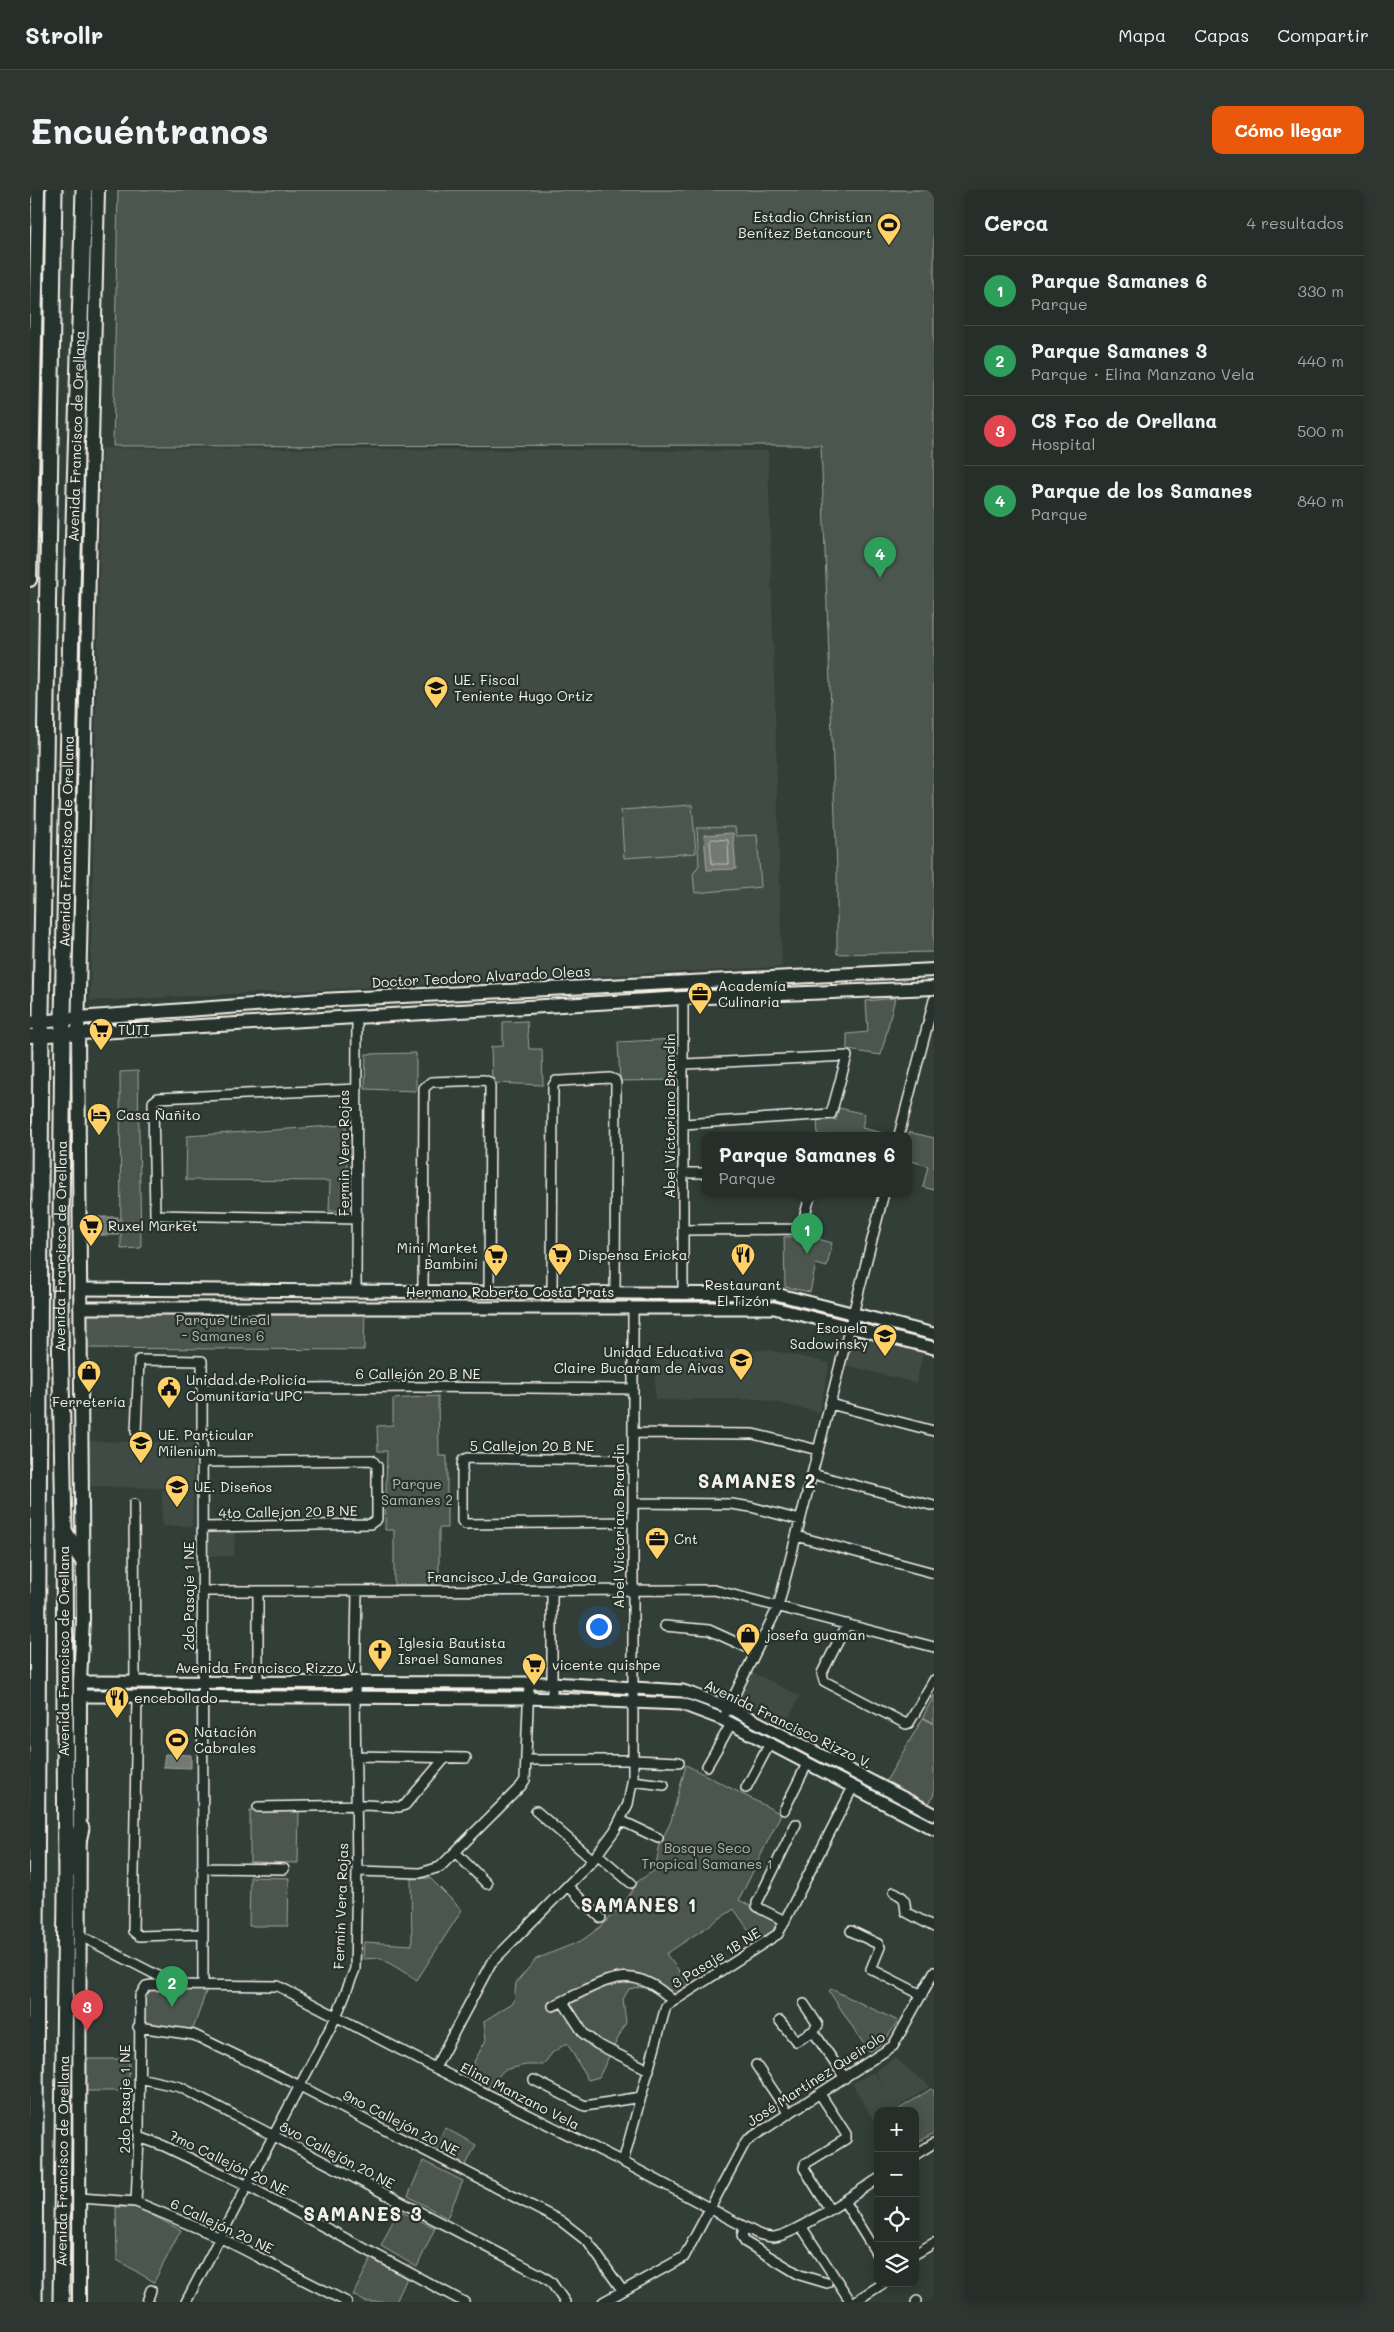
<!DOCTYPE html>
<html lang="es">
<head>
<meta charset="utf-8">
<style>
  body { margin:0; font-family:Mali,sans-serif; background:#2e3632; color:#f1f3f6 }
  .controls { position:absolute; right:15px; bottom:15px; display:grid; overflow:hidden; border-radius:10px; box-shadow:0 2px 12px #0003 }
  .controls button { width:45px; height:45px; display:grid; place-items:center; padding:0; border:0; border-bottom:1px solid #424a47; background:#262e2a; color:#f1f3f6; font:25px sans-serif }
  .you { position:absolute; left:568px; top:1436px; width:18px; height:18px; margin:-12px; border:4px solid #fff; border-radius:50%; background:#1a73e8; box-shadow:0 0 0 8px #1a73e833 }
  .badge { display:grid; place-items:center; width:32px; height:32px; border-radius:50%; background:#ea580c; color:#fff; font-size:16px; font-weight:700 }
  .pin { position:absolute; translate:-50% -41px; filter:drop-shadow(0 1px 2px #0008) }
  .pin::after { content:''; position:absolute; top:26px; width:18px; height:15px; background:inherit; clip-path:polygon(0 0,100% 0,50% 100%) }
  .popup { position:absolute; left:672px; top:942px; width:210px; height:65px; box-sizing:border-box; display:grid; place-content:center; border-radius:10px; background:#262e2a; filter:drop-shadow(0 1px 4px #0005); font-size:16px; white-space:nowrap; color:#a4a8a8 }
  .popup b { font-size:19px; color:#f1f3f6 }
  .popup::after { content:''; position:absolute; left:50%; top:100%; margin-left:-10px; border:10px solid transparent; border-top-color:#262e2a }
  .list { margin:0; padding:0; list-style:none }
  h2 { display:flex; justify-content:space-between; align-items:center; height:65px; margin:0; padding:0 20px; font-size:21px }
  h2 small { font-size:16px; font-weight:400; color:#a4a8a8 }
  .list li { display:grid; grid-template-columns:32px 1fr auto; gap:15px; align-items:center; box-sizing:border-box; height:70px; padding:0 20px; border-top:1px solid #424a47 }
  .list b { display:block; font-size:19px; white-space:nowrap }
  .list p { margin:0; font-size:16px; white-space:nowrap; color:#a4a8a8 }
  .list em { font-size:16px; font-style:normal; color:#a4a8a8 }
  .icon { flex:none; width:28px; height:28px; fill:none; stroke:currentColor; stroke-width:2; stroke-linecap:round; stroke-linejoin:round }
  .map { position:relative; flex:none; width:904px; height:2112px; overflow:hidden; border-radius:10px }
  header { display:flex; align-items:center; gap:30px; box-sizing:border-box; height:70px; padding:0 25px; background:#262e2a; border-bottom:1px solid #424a47 }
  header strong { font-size:24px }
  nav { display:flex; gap:28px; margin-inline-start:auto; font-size:18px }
  .intro { display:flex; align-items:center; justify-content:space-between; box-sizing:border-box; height:120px; padding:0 30px }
  h1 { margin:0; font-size:35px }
  .button { padding:12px 22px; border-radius:10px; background:#ea580c; color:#fff; font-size:18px; font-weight:700 }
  main { display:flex; gap:30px; padding:0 30px }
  aside { flex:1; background:#262e2a; border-radius:10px; box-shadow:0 2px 12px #0003 }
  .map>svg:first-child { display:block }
  .built { fill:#404b44 }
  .green { fill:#4c564f; stroke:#a0a49c }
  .water { fill:#727972; stroke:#a6a9a1 }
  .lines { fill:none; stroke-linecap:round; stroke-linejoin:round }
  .shore { stroke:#c0c1b9; stroke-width:1 }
  .street-casing { stroke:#f4f1e8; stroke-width:12 }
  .secondary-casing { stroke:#f4f1e8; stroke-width:15 }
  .primary-casing { stroke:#f4f1e8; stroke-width:16 }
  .highway-casing { stroke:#f4f1e8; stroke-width:19 }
  .street { stroke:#26332d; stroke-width:9 }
  .secondary { stroke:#26332d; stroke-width:11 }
  .primary { stroke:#26332d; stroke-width:12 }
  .highway { stroke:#26332d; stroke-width:15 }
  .labels { text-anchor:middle; stroke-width:4.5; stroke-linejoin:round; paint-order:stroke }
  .poi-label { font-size:14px; fill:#f4f1e8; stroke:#26332d; text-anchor:start }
  .street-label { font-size:14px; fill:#f4f1e8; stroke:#26332d }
  .park-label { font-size:14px; fill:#b9bbb2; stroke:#26332d }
  .district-label { font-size:19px; font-weight:bold; letter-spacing:1px; fill:#f4f1e8; stroke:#26332d }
</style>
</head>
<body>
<header>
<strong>Strollr</strong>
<nav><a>Mapa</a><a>Capas</a><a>Compartir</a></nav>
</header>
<div class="intro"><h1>Encuéntranos</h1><a class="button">Cómo llegar</a></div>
<main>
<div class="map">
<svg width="904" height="2112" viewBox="0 0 904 2112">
  <rect width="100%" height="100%" fill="#323e38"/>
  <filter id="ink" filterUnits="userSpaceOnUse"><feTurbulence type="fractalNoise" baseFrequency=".02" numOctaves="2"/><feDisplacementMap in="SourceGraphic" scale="10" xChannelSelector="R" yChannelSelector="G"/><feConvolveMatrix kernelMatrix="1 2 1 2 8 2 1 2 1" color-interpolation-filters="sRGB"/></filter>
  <g filter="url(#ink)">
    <path class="built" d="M72 258 738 261 752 777 60 811Z
      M824 1141 894 1160 886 1193 816 1175Z
      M740 1160 800 1173 789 1222 729 1209 625 1210V1161Z
      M58 1251 165 1253 163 1299 57 1296Z
      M132 1300H163L162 1336H132Z
      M179 1340H205L204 1366H178Z
      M722 1482 770 1506 756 1533 708 1509Z
      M864 1868 900 1896 863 1921H848V1929L844 1931 822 1893 844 1882 858 1903 845 1881Z"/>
    <path class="green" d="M88 0H904V762L807 764V680L791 255 83 256Z
      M662 615 666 663 594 668 591 620Z
      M705 637 706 646 727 645 731 697 665 703 663 684 669 675 667 638Z
      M865 808 851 865 817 860V844L838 842 836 811Z
      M497 831 499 859H512L513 895 462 893 461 857 473 856V832Z
      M646 849V890L590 891 588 852Z
      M386 863V901L335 899 336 864Z
      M108 881 111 1058 91 1059 90 882Z
      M809 918 835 924 832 938 861 945H788L787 930H806Z
      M316 935 318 1020 299 1021 300 991 156 990 157 946Z
      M879 942 904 948V1000L893 997 898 976 878 970Z
      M778 1046 802 1053 797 1077 786 1074 780 1102 755 1097 754 1047Z
      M335 1117 334 1160 51 1158 50 1118Z
      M408 1206 409 1266H417V1338H409V1394L364 1395V1340H355L357 1261H348L347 1236 363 1235V1209Z
      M904 1505V1533L893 1527Z
      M893 1528 904 1534V1604L899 1614 856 1591Z
      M656 1575 751 1624 709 1710 747 1730 743 1741 727 1752 704 1719 636 1764 660 1795 635 1810C626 1799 613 1795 599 1799L593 1809 596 1832 569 1887 558 1890 537 1853 522 1863 513 1875H496L474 1880 455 1901 434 1890 456 1850 454 1831 484 1812 486 1793 506 1769 551 1751 573 1735 597 1709 607 1692 625 1680 630 1654 641 1631Z
      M220 1620 269 1621 268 1673 220 1672Z
      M220 1687 259 1688 258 1736H219Z
      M400 1688 432 1720 387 1790 351 1768 333 1769 334 1752 382 1755 381 1689Z
      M146 1798 177 1799 162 1842 110 1833 115 1800Z
      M801 1799 868 1831 854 1852 839 1862 799 1801Z
      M56 1869H99V1901H56Z
      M901 1899 904 1901V1943L885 1954V1921H866Z
      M415 1938 446 1955 435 1977 403 1959Z
      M393 1971 433 1991 417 2028 378 2006Z
      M86 2017H106L151 2040 124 2092 87 2070Z
      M368 2020 405 2038 387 2077 351 2056Z
      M341 2069 377 2088 366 2112H336L323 2105Z"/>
    <path class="water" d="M703 643 706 679 677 680 674 645Z
      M67 1027H88L89 1045H67Z
      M135 1564 161 1565V1578L133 1577Z"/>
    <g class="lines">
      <path class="shore" d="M682 649 698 650 699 674H682L680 652Z"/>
      <defs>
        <path id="street" d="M653 808V1103
          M654 934 801 924 817 866 655 874
          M869 945 904 810
          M654 983H676
          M327 1029 125 1025 123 912 128 908 327 899
          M654 1040 771 1039 781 1003
          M326 1101 327 826
          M393 1102 394 898 401 892 454 890 459 892 460 896 459 1102
          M522 1102 523 896 526 891H530L580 888 585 890 586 894 585 1103
          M174 1199 388 1197 603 1199
          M800 1214 904 1241
          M106 1242 109 1170 172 1171 173 1794
          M603 1243 723 1244 788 1260
          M603 1270 437 1268 433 1270 432 1274V1331L435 1334 603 1332
          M782 1284 904 1316
          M603 1313 701 1314 721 1317 770 1330
          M104 1314 105 1493
          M173 1337 340 1334 347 1329V1276L342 1270 173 1272
          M766 1346 904 1383
          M172 1401 684 1400 904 1457
          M228 1401V1492
          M817 1434 792 1483 794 1491 876 1534 879 1533 904 1490
          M635 1436 679 1440 725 1461
          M107 1507 103 1741 109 1746 173 1744
          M522 1509V1400
          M696 1522 748 1417 854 1003
          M325 1566 436 1568
          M496 1570H603L649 1572
          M677 1576 701 1534
          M602 1591 634 1595
          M716 1598 739 1555
          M228 1617 335 1615 369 1617 375 1615 415 1568
          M754 1620 777 1574
          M506 1621 563 1670
          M590 1630 628 1648
          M426 1663 457 1694
          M567 1664 601 1693
          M172 1678 254 1679
          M327 1681 390 1683 410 1677 491 1596 495 1590 499 1493
          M537 1696 571 1728
          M864 1702C877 1709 874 1709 876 1722L904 1737
          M755 1731 731 1719 727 1716V1713L766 1634
          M821 1741 848 1754 850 1757 841 1779 892 1805
          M51 1746 142 1793
          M533 1812 554 1844 567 1854 619 1880
          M774 1814 788 1835 783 1841
          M523 1816C571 1794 599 1767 643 1811
          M750 1831 766 1851 783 1841 815 1888
          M108 1837 164 1845 268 1895 531 2031 558 2052 592 2100
          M726 1875 759 1924
          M405 1878 461 1773 563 1670 585 1640 598 1614 603 1587V1118
          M109 1888 150 1897 511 2085 521 2092 535 2112
          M504 1890 555 1916 611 1907
          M790 1904 816 1944V1949L775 1974 774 1978 800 2020
          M109 1947 134 1956 216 1995 434 2112
          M885 1965 904 1953
          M593 1972 636 1816 748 1744 823 1597
          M50 2008 106 2012 189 2047 317 2112
          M814 2011 848 2066
          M106 2012 109 1947 110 1806 116 1796 122 1795 248 1796 405 1878 593 1972 728 2044C732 2045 738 2047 743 2047 762 2047 829 2001 848 1989
          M771 2036 821 2112
          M714 2038 712 2046 715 2052 770 2085 797 2093
          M885 2064 904 2053
          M117 2112 121 2100
          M156 2112 306 1827 325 1779 327 1681 325 1507 327 1401
          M573 2112 654 2067 716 1951 863 1856 904 1782
          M824 2112 854 2093
          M886 2112 887 2111"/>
        <path id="secondary" d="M50 1099 746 1104 904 1144
          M50 1118H744L904 1158
          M50 1492 522 1493 653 1501 698 1517 904 1624
          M51 1506 498 1508 652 1514 692 1529 904 1639"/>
        <path id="primary" d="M0 390 8 0
          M0 833 48 828 291 810 904 780
          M0 846 653 808 904 798
          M49 2112 50 1492 53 1429 48 844 68 0"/>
        <g id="highway">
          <path d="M34 1341 52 1369"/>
          <path d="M42 1679 51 1638"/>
          <path d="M4 2112 11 824 24 0"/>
          <path id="s1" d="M31 2112 36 1705 34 1341 30 1136 33 830 41 432 54 0"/>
        </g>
      </defs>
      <use href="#street" class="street-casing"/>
      <use href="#secondary" class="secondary-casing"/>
      <use href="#primary" class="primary-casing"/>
      <use href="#highway" class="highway-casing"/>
      <use href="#street" class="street"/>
      <use href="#secondary" class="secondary"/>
      <use href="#primary" class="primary"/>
      <use href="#highway" class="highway"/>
    </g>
  </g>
  <defs>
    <symbol id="stadium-pin" viewBox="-11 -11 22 30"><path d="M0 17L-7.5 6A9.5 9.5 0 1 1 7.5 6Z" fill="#ffd166" stroke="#26332d"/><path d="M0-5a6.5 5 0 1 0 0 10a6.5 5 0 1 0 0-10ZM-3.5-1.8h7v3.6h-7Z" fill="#111"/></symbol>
    <symbol id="school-pin" viewBox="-11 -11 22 30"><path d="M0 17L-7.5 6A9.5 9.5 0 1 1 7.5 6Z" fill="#ffd166" stroke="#26332d"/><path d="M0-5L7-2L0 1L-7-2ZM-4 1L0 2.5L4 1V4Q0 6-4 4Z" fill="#111"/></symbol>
    <symbol id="office-pin" viewBox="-11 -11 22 30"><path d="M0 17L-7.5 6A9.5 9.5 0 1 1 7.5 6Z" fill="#ffd166" stroke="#26332d"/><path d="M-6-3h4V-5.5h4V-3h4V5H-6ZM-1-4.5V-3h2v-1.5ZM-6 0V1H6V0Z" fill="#111"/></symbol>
    <symbol id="supermarket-pin" viewBox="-11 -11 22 30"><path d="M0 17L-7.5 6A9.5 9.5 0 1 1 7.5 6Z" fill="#ffd166" stroke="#26332d"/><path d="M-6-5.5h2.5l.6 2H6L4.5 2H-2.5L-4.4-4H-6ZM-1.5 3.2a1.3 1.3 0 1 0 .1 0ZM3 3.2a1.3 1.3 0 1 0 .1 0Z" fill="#111"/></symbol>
    <symbol id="hotel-pin" viewBox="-11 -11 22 30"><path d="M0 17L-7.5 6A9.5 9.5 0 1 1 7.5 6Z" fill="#ffd166" stroke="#26332d"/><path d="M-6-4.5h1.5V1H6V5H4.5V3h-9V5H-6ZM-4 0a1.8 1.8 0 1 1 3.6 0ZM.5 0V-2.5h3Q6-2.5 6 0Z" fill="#111"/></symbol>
    <symbol id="restaurant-pin" viewBox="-11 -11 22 30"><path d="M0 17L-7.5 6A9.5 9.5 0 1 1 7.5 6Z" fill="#ffd166" stroke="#26332d"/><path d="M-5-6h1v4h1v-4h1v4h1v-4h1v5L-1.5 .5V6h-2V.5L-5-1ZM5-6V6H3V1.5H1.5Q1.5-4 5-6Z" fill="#111"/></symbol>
    <symbol id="shop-pin" viewBox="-11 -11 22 30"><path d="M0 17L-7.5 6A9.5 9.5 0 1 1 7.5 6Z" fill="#ffd166" stroke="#26332d"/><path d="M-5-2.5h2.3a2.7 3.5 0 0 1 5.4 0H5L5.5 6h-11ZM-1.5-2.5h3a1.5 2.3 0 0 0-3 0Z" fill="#111"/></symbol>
    <symbol id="civic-pin" viewBox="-11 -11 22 30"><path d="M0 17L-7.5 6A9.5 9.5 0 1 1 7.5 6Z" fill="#ffd166" stroke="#26332d"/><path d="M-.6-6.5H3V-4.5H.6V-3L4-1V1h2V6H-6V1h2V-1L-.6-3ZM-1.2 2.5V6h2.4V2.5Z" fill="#111"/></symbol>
    <symbol id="church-pin" viewBox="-11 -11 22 30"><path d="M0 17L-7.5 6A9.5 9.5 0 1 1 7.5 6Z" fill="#ffd166" stroke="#26332d"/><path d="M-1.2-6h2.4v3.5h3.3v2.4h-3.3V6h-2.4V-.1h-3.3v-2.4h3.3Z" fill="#111"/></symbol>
  </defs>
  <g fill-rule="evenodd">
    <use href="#stadium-pin" x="845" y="21" width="28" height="38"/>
    <use href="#school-pin" x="392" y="484" width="28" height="38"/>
    <use href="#office-pin" x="656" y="790" width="28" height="38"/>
    <use href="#supermarket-pin" x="57" y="826" width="28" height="38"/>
    <use href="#hotel-pin" x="55" y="911" width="28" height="38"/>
    <use href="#supermarket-pin" x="47" y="1022" width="28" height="38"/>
    <use href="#supermarket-pin" x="516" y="1051" width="28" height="38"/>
    <use href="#restaurant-pin" x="699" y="1051" width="28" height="38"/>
    <use href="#supermarket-pin" x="452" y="1052" width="28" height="38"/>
    <use href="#school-pin" x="841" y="1132" width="28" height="38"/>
    <use href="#school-pin" x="697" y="1156" width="28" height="38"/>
    <use href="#shop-pin" x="45" y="1168" width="28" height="38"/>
    <use href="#civic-pin" x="125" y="1184" width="28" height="38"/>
    <use href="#school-pin" x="97" y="1239" width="28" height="38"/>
    <use href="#school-pin" x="133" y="1283" width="28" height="38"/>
    <use href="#office-pin" x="613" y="1335" width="28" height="38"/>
    <use href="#shop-pin" x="704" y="1431" width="28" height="38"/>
    <use href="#church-pin" x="336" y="1447" width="28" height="38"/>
    <use href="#supermarket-pin" x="490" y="1461" width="28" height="38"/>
    <use href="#restaurant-pin" x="73" y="1494" width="28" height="38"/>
    <use href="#stadium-pin" x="133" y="1536" width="28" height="38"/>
  </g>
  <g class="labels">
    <g class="poi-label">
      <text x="842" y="32" text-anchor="end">Estadio Christian<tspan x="842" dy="16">Benítez Betancourt</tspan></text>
      <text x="424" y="495">UE. Fiscal<tspan x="424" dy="16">Teniente Hugo Ortiz</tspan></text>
      <text x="688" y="801">Academía<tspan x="688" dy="16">Culinaria</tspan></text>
      <text x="88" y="845">TUTI</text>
      <text x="86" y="930">Casa Ñañito</text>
      <text x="78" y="1041">Ruxel Market</text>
      <text x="448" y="1063" text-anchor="end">Mini Market<tspan x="448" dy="16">Bambini</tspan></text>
      <text x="548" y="1070">Dispensa Ericka</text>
      <text x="713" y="1100" text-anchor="middle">Restaurant<tspan x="713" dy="16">El Tizón</tspan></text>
      <text x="838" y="1143" text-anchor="end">Escuela<tspan x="838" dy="16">Sadowinsky</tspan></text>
      <text x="694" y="1167" text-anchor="end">Unidad Educativa<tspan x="694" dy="16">Claire Bucaram de Aivas</tspan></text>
      <text x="156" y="1195">Unidad de Policía<tspan x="156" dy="16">Comunitaria UPC</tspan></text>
      <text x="59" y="1217" text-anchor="middle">Ferretería</text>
      <text x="128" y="1250">UE. Particular<tspan x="128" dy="16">Milenium</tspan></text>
      <text x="164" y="1302">UE. Diseños</text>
      <text x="644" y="1354">Cnt</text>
      <text x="736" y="1450">josefa guaman</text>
      <text x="368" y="1458">Iglesia Bautista<tspan x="368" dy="16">Israel Samanes</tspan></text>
      <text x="522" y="1480">vicente quishpe</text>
      <text x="104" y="1513">encebollado</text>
      <text x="164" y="1547">Natación<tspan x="164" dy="16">Cabrales</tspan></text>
    </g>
    <g class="street-label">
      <text dy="5" stroke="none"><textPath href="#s1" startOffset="1866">Avenida Francisco de Orellana</textPath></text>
      <text dy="5" stroke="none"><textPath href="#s1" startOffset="1461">Avenida Francisco de Orellana</textPath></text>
      <text transform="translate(451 787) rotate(-3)" y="5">Doctor Teodoro Alvarado Oleas</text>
      <text transform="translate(640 926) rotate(-90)" y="5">Abel Victoriano Brandin</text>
      <text transform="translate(314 963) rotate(-90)" y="5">Fermin Vera Rojas</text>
      <text dy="5" stroke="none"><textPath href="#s1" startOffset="1056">Avenida Francisco de Orellana</textPath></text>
      <text x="480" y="1107">Hermano Roberto Costa Prats</text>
      <text x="388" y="1189">6 Callejón 20 B NE</text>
      <text x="502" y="1261">5 Callejon 20 B NE</text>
      <text transform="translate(258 1322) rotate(-1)" y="5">4to Callejon 20 B NE</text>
      <text transform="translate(589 1336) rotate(-90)" y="5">Abel Victoriano Brandin</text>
      <text x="482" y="1392">Francisco J de Garaicoa</text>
      <text transform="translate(159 1406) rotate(-90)" y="5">2do Pasaje 1 NE</text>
      <text transform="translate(34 1461) rotate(-90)" y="5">Avenida Francisco de Orellana</text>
      <text x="237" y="1483">Avenida Francisco Rizzo V.</text>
      <text transform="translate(758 1534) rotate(26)" y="5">Avenida Francisco Rizzo V.</text>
      <text transform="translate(311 1716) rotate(-88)" y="5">Fermin Vera Rojas</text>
      <text transform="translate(686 1768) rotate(-32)" y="5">3 Pasaje 1B NE</text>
      <text transform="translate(786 1889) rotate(-33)" y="5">José Martínez Queirolo</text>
      <text transform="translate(490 1906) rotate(27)" y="5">Elina Manzano Vela</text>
      <text transform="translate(95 1909) rotate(-90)" y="5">2do Pasaje 1 NE</text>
      <text transform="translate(371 1933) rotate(27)" y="5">9no Callejón 20 NE</text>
      <text transform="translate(307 1965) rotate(28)" y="5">8vo Callejón 20 NE</text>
      <text dy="5" stroke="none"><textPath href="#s1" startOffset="141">Avenida Francisco de Orellana</textPath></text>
      <text transform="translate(199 1973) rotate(26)" y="5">7mo Callejón 20 NE</text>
      <text transform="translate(192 2036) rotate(25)" y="5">6 Callejón 20 NE</text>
    </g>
    <g class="park-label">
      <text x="193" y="1135">Parque Lineal<tspan x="193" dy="16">- Samanes 6</tspan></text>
      <text x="387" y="1299">Parque<tspan x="387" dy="16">Samanes 2</tspan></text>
      <text x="677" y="1663">Bosque Seco<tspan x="677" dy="16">Tropical Samanes 1</tspan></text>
    </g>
    <g class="district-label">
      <text x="727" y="1298">SAMANES 2</text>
      <text x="609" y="1722">SAMANES 1</text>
      <text x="333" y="2031">SAMANES 3</text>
    </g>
  </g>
</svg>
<div class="controls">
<button>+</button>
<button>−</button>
<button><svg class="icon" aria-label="locate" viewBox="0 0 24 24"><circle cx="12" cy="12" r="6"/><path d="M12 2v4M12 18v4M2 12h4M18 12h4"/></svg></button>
<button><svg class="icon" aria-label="layers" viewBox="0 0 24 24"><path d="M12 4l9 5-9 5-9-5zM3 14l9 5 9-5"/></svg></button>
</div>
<div class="you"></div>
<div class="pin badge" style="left:777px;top:1064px;background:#2e9e5b">1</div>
<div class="popup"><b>Parque Samanes 6</b>Parque</div>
<div class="pin badge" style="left:142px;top:1817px;background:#2e9e5b">2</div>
<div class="pin badge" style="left:57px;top:1841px;background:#e0444e">3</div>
<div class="pin badge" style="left:850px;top:388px;background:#2e9e5b">4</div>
</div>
<aside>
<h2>Cerca<small>4 resultados</small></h2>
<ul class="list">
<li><span class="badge" style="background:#2e9e5b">1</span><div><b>Parque Samanes 6</b><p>Parque</p></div><em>330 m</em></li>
<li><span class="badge" style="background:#2e9e5b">2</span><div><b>Parque Samanes 3</b><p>Parque · Elina Manzano Vela</p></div><em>440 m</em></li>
<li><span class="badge" style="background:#e0444e">3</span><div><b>CS Fco de Orellana</b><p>Hospital</p></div><em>500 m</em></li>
<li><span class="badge" style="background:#2e9e5b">4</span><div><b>Parque de los Samanes</b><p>Parque</p></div><em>840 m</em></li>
</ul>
</aside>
</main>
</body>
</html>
